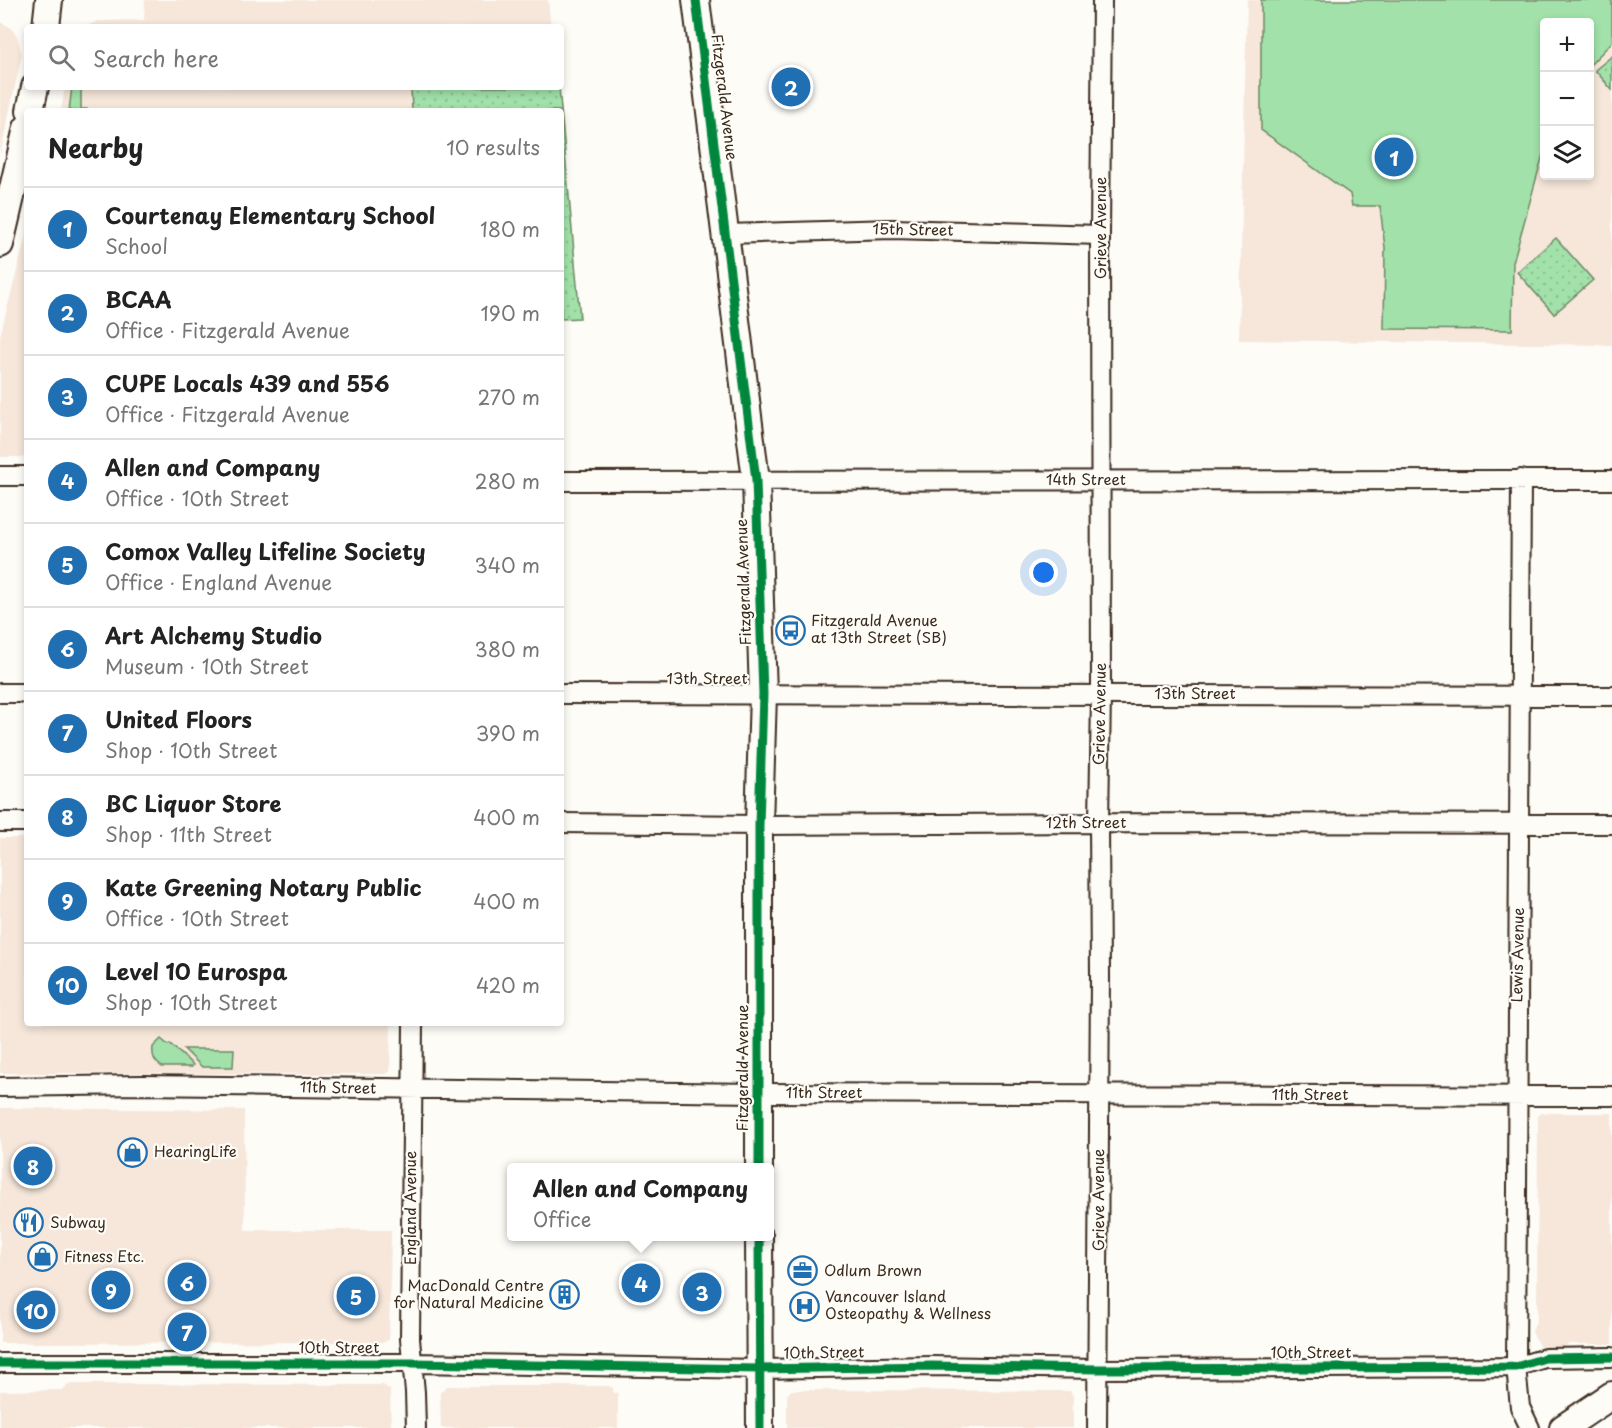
<!DOCTYPE html>
<html lang="en">
<head>
<meta charset="utf-8">
<style>
  body { margin:0; font-family:"Playpen Sans",sans-serif; background:#f2f2f2; color:#222 }
  .controls { position:absolute; right:18px; top:18px; display:grid; overflow:hidden; border-radius:6px; box-shadow:0 3px 9px #0003 }
  .controls button { width:54px; height:54px; display:grid; place-items:center; padding:0; border:0; border-bottom:2px solid #e0e0e0; background:#fff; color:#222; font:30px sans-serif }
  .you { position:absolute; left:1044px; top:573px; width:21px; height:21px; margin:-15px; border:4px solid #fff; border-radius:50%; background:#1a73e8; box-shadow:0 0 0 9px #1a73e833 }
  .badge { display:grid; place-items:center; width:39px; height:39px; border-radius:50%; background:#1f6fb2; color:#fff; font-size:20px; font-weight:700 }
  .pin { position:absolute; translate:-50% -50%; border:3px solid #fff; box-shadow:0 2px 6px #0006 }
  .popup { position:absolute; left:507px; top:1163px; width:267px; height:78px; box-sizing:border-box; display:grid; place-content:center; border-radius:6px; background:#fff; filter:drop-shadow(0 2px 4px #0005); font-size:20px; white-space:nowrap; color:#767676 }
  .popup b { font-size:22px; color:#222 }
  .popup::after { content:''; position:absolute; left:50%; top:100%; margin-left:-12px; border:12px solid transparent; border-top-color:#fff }
  .list { margin:0; padding:0; list-style:none }
  h2 { display:flex; justify-content:space-between; align-items:center; height:78px; margin:0; padding:0 24px; font-size:26px }
  h2 small { font-size:20px; font-weight:400; color:#767676 }
  .list li { display:grid; grid-template-columns:39px 1fr auto; gap:18px; align-items:center; box-sizing:border-box; height:84px; padding:0 24px; border-top:2px solid #e0e0e0 }
  .list b { display:block; font-size:22px; white-space:nowrap }
  .list p { margin:0; font-size:20px; white-space:nowrap; color:#767676 }
  .list em { font-size:20px; font-style:normal; color:#767676 }
  .icon { flex:none; width:33px; height:33px; fill:none; stroke:currentColor; stroke-width:2; stroke-linecap:round; stroke-linejoin:round }
  .map { position:relative; flex:none; width:1612px; height:1428px; overflow:hidden }
  .search { position:absolute; background:#fff; box-shadow:0 3px 9px #0003; left:24px; top:24px; width:540px; height:66px; display:flex; align-items:center; gap:15px; box-sizing:border-box; padding:0 21px; border-radius:6px; color:#767676; font-size:22px }
  .panel { position:absolute; background:#fff; box-shadow:0 3px 9px #0003; left:24px; top:108px; width:540px; height:918px; border-radius:6px }
  .map>svg:first-child { display:block }
  .built { fill:#f6e7da; fill-rule:evenodd }
  .green { fill:#a2e2aa; stroke:#6e8664; stroke-width:1.5 }
  .park { fill:url(#park-dots); stroke:#6e8664; stroke-width:1.5 }
  .lines { fill:none; stroke-linecap:round; stroke-linejoin:round }
  .street-casing { stroke:#3b2a1e; stroke-width:22 }
  .secondary-casing { stroke:#3b2a1e; stroke-width:30 }
  .street { stroke:#fdfcf7; stroke-width:18 }
  .secondary { stroke:#fdfcf7; stroke-width:26 }
  .cycleway-casing { stroke:#fdfcf7; stroke-width:13 }
  .cycleway { stroke:#00873e; stroke-width:9 }
  .labels { text-anchor:middle; stroke-width:4.5; stroke-linejoin:round; paint-order:stroke }
  .street-label { font-size:15px; fill:#3b2a1e; stroke:#fdfcf7 }
  .poi-label { font-size:15px; fill:#3b2a1e; stroke:#fdfcf7; text-anchor:start }
</style>
</head>
<body>
<div class="map">
<svg width="1612" height="1428" viewBox="0 0 1612 1428">
  <defs>
    <pattern id="park-dots" width="8" height="8" patternUnits="userSpaceOnUse" patternTransform="scale(1.5)"><rect width="8" height="8" fill="#a2e2aa"/><path d="M2 2h.1M6 6h.1" fill="none" stroke="#8cc292" stroke-width="1.8" stroke-linecap="round"/></pattern>
  </defs>
  <rect width="100%" height="100%" fill="#fdfcf7"/>
  <filter id="ink" filterUnits="userSpaceOnUse"><feTurbulence type="fractalNoise" baseFrequency=".0167" numOctaves="2"/><feDisplacementMap in="SourceGraphic" scale="12" xChannelSelector="R" yChannelSelector="G"/><feConvolveMatrix kernelMatrix="1 2 1 2 8 2 1 2 1" color-interpolation-filters="sRGB"/></filter>
  <g filter="url(#ink)">
    <path class="built" d="M145 0H548L551 27H84L98 21 144 20Z
      M1247 0H1612V345L1239 340ZM1544 22H1590V176H1544Z
      M0 22 10 27 17 36 22 54 0 155Z
      M65 87H411L412 111H61Z
      M27 232V457H0V336Z
      M0 838H27V1023H391L390 1072 386 1074 0 1073Z
      M0 1108 244 1110 245 1230H391L389 1340 384 1342 0 1343Z
      M1541 1113H1612V1344H1569L1556 1351 1544 1350 1539 1346 1532 1332 1537 1318 1538 1116Z
      M72 1384 383 1385 390 1390 391 1428H0V1391L62 1390 68 1385Z
      M447 1386H609L613 1388V1393H618V1428H441L440 1392Z
      M791 1390 1070 1391 1073 1396V1428H787V1395Z"/>
    <path class="green" d="M1261 0H1612V42L1590 65V22H1544V151L1513 262 1512 330 1384 329 1385 248 1380 206H1352L1350 194 1261 130Z
      M72 87H81V109H87V111H69Z
      M161 1039 168 1045 170 1044 193 1065 192 1067H162C154 1061 152 1057 153 1047Z
      M184 1049H234L233 1067H202Z"/>
    <path class="park" d="M1612 56V90L1595 70Z
      M411 87H559L580 318 561 319V111H412Z
      M1556 238 1593 280 1554 314 1517 272Z"/>
    <g class="lines">
      <defs>
        <path id="street" d="M725 234 893 229 1100 235
          M0 476H27
          M1521 479 1516 1367 1520 1407 1530 1428
          M561 481 1612 480
          M0 693H27
          M561 694 1612 696
          M0 822H27
          M561 823 759 825 1099 823 1612 824
          M413 1023 410 1339 415 1392 416 1428
          M0 1087 141 1085 758 1093 1612 1096
          M0 1363H412L760 1369 932 1366 1098 1369 1516 1367 1545 1358 1612 1357
          M1097 1428 1100 977 1099 823 1101 694 1100 235 1102 0"/>
        <path id="secondary" d="M696 0 756 480 763 694 759 825V1168
          M46 27 49 0
          M30 111 35 87
          M0 244 27 128
          M759 1236 760 1428
          M1563 1428 1612 1395"/>
      </defs>
      <use href="#street" class="street-casing"/>
      <use href="#secondary" class="secondary-casing"/>
      <use href="#street" class="street"/>
      <use href="#secondary" class="secondary"/>
      <defs>
        <path id="cycleway" d="M696 0 756 480 763 694 759 825V1168
          M759 1236 760 1428
          M0 1363H412L760 1369 932 1366 1098 1369 1516 1367 1545 1358 1612 1357"/>
      </defs>
      <use href="#cycleway" class="cycleway-casing"/>
      <use href="#cycleway" class="cycleway"/>
    </g>
  </g>
  <defs>
    <symbol id="bus-ring" viewBox="-11 -11 22 22"><circle r="9.5" fill="#fdfcf7" stroke="#1f6fb2" stroke-width="1.5"/><path d="M-5-6H5V4H4V6H2V4H-2V6H-4V4H-5ZM-3.5-4V0h7V-4ZM-3.5 1.2v1.5H-2V1.2ZM2 1.2v1.5H3.5V1.2Z" fill="#1f6fb2"/></symbol>
    <symbol id="shop-ring" viewBox="-11 -11 22 22"><circle r="9.5" fill="#fdfcf7" stroke="#1f6fb2" stroke-width="1.5"/><path d="M-5-2.5h2.3a2.7 3.5 0 0 1 5.4 0H5L5.5 6h-11ZM-1.5-2.5h3a1.5 2.3 0 0 0-3 0Z" fill="#1f6fb2"/></symbol>
    <symbol id="restaurant-ring" viewBox="-11 -11 22 22"><circle r="9.5" fill="#fdfcf7" stroke="#1f6fb2" stroke-width="1.5"/><path d="M-5-6h1v4h1v-4h1v4h1v-4h1v5L-1.5 .5V6h-2V.5L-5-1ZM5-6V6H3V1.5H1.5Q1.5-4 5-6Z" fill="#1f6fb2"/></symbol>
    <symbol id="office-ring" viewBox="-11 -11 22 22"><circle r="9.5" fill="#fdfcf7" stroke="#1f6fb2" stroke-width="1.5"/><path d="M-6-3h4V-5.5h4V-3h4V5H-6ZM-1-4.5V-3h2v-1.5ZM-6 0V1H6V0Z" fill="#1f6fb2"/></symbol>
    <symbol id="building-ring" viewBox="-11 -11 22 22"><circle r="9.5" fill="#fdfcf7" stroke="#1f6fb2" stroke-width="1.5"/><path d="M-4-6H4V6H1V3H-1V6H-4ZM-2.5-4.3h1.7v1.8h-1.7ZM.8-4.3h1.7v1.8H.8ZM-2.5-1h1.7V.8h-1.7ZM.8-1h1.7V.8H.8Z" fill="#1f6fb2"/></symbol>
    <symbol id="hospital-ring" viewBox="-11 -11 22 22"><circle r="9.5" fill="#fdfcf7" stroke="#1f6fb2" stroke-width="1.5"/><path d="M-5-5h3v3.5h4V-5h3V5h-3V1.5h-4V5h-3Z" fill="#1f6fb2"/></symbol>
  </defs>
  <g fill-rule="evenodd">
    <use href="#bus-ring" x="774" y="614" width="33" height="33"/>
    <use href="#shop-ring" x="116" y="1136" width="33" height="33"/>
    <use href="#restaurant-ring" x="12" y="1206" width="33" height="33"/>
    <use href="#shop-ring" x="26" y="1240" width="33" height="33"/>
    <use href="#office-ring" x="786" y="1254" width="33" height="33"/>
    <use href="#building-ring" x="548" y="1278" width="33" height="33"/>
    <use href="#hospital-ring" x="788" y="1290" width="33" height="33"/>
  </g>
  <g class="labels">
    <g class="street-label">
      <text transform="translate(724 97) rotate(83)" y="5">Fitzgerald Avenue</text>
      <text transform="translate(1101 228) rotate(-90)" y="5">Grieve Avenue</text>
      <text transform="translate(913 230) rotate(1)" y="5">15th Street</text>
      <text x="1086" y="485">14th Street</text>
      <text transform="translate(744 582) rotate(-92)" y="5">Fitzgerald Avenue</text>
      <text x="707" y="684">13th Street</text>
      <text x="1195" y="699">13th Street</text>
      <text transform="translate(1100 714) rotate(-89)" y="5">Grieve Avenue</text>
      <text x="1086" y="828">12th Street</text>
      <text transform="translate(1518 955) rotate(-89)" y="5">Lewis Avenue</text>
      <text transform="translate(743 1068) rotate(-90)" y="5">Fitzgerald Avenue</text>
      <text transform="translate(338 1088) rotate(1)" y="5">11th Street</text>
      <text x="824" y="1098">11th Street</text>
      <text x="1310" y="1100">11th Street</text>
      <text transform="translate(1099 1200) rotate(-90)" y="5">Grieve Avenue</text>
      <text transform="translate(411 1208) rotate(-90)" y="5">England Avenue</text>
      <text x="339" y="1353">10th Street</text>
      <text transform="translate(824 1353) rotate(-1)" y="5">10th Street</text>
      <text x="1311" y="1358">10th Street</text>
    </g>
    <g class="poi-label">
      <text x="811" y="626">Fitzgerald Avenue<tspan x="811" dy="17">at 13th Street (SB)</tspan></text>
      <text x="154" y="1157">HearingLife</text>
      <text x="50" y="1228">Subway</text>
      <text x="64" y="1262">Fitness Etc.</text>
      <text x="824" y="1276">Odlum Brown</text>
      <text x="544" y="1291" text-anchor="end">MacDonald Centre<tspan x="544" dy="17">for Natural Medicine</tspan></text>
      <text x="825" y="1302">Vancouver Island<tspan x="825" dy="17">Osteopathy &amp; Wellness</tspan></text>
    </g>
  </g>
</svg>
<div class="controls">
<button>+</button>
<button>−</button>
<button><svg class="icon" aria-label="layers" viewBox="0 0 24 24"><path d="M12 4l9 5-9 5-9-5zM3 14l9 5 9-5"/></svg></button>
</div>
<div class="you"></div>
<div class="pin badge" style="left:1394px;top:157px">1</div>
<div class="pin badge" style="left:791px;top:87px">2</div>
<div class="pin badge" style="left:702px;top:1292px">3</div>
<div class="pin badge" style="left:641px;top:1283px">4</div>
<div class="popup"><b>Allen and Company</b>Office</div>
<div class="pin badge" style="left:356px;top:1296px">5</div>
<div class="pin badge" style="left:187px;top:1282px">6</div>
<div class="pin badge" style="left:187px;top:1332px">7</div>
<div class="pin badge" style="left:33px;top:1166px">8</div>
<div class="pin badge" style="left:111px;top:1290px">9</div>
<div class="pin badge" style="left:36px;top:1310px">10</div>
<div class="search"><svg class="icon" aria-label="search" viewBox="0 0 24 24"><circle cx="10" cy="10" r="6"/><path d="M15 15l6 6"/></svg>Search here</div>
<section class="panel">
<h2>Nearby<small>10 results</small></h2>
<ul class="list">
<li><span class="badge">1</span><div><b>Courtenay Elementary School</b><p>School</p></div><em>180 m</em></li>
<li><span class="badge">2</span><div><b>BCAA</b><p>Office · Fitzgerald Avenue</p></div><em>190 m</em></li>
<li><span class="badge">3</span><div><b>CUPE Locals 439 and 556</b><p>Office · Fitzgerald Avenue</p></div><em>270 m</em></li>
<li><span class="badge">4</span><div><b>Allen and Company</b><p>Office · 10th Street</p></div><em>280 m</em></li>
<li><span class="badge">5</span><div><b>Comox Valley Lifeline Society</b><p>Office · England Avenue</p></div><em>340 m</em></li>
<li><span class="badge">6</span><div><b>Art Alchemy Studio</b><p>Museum · 10th Street</p></div><em>380 m</em></li>
<li><span class="badge">7</span><div><b>United Floors</b><p>Shop · 10th Street</p></div><em>390 m</em></li>
<li><span class="badge">8</span><div><b>BC Liquor Store</b><p>Shop · 11th Street</p></div><em>400 m</em></li>
<li><span class="badge">9</span><div><b>Kate Greening Notary Public</b><p>Office · 10th Street</p></div><em>400 m</em></li>
<li><span class="badge">10</span><div><b>Level 10 Eurospa</b><p>Shop · 10th Street</p></div><em>420 m</em></li>
</ul>
</section>
</div>
</body>
</html>
